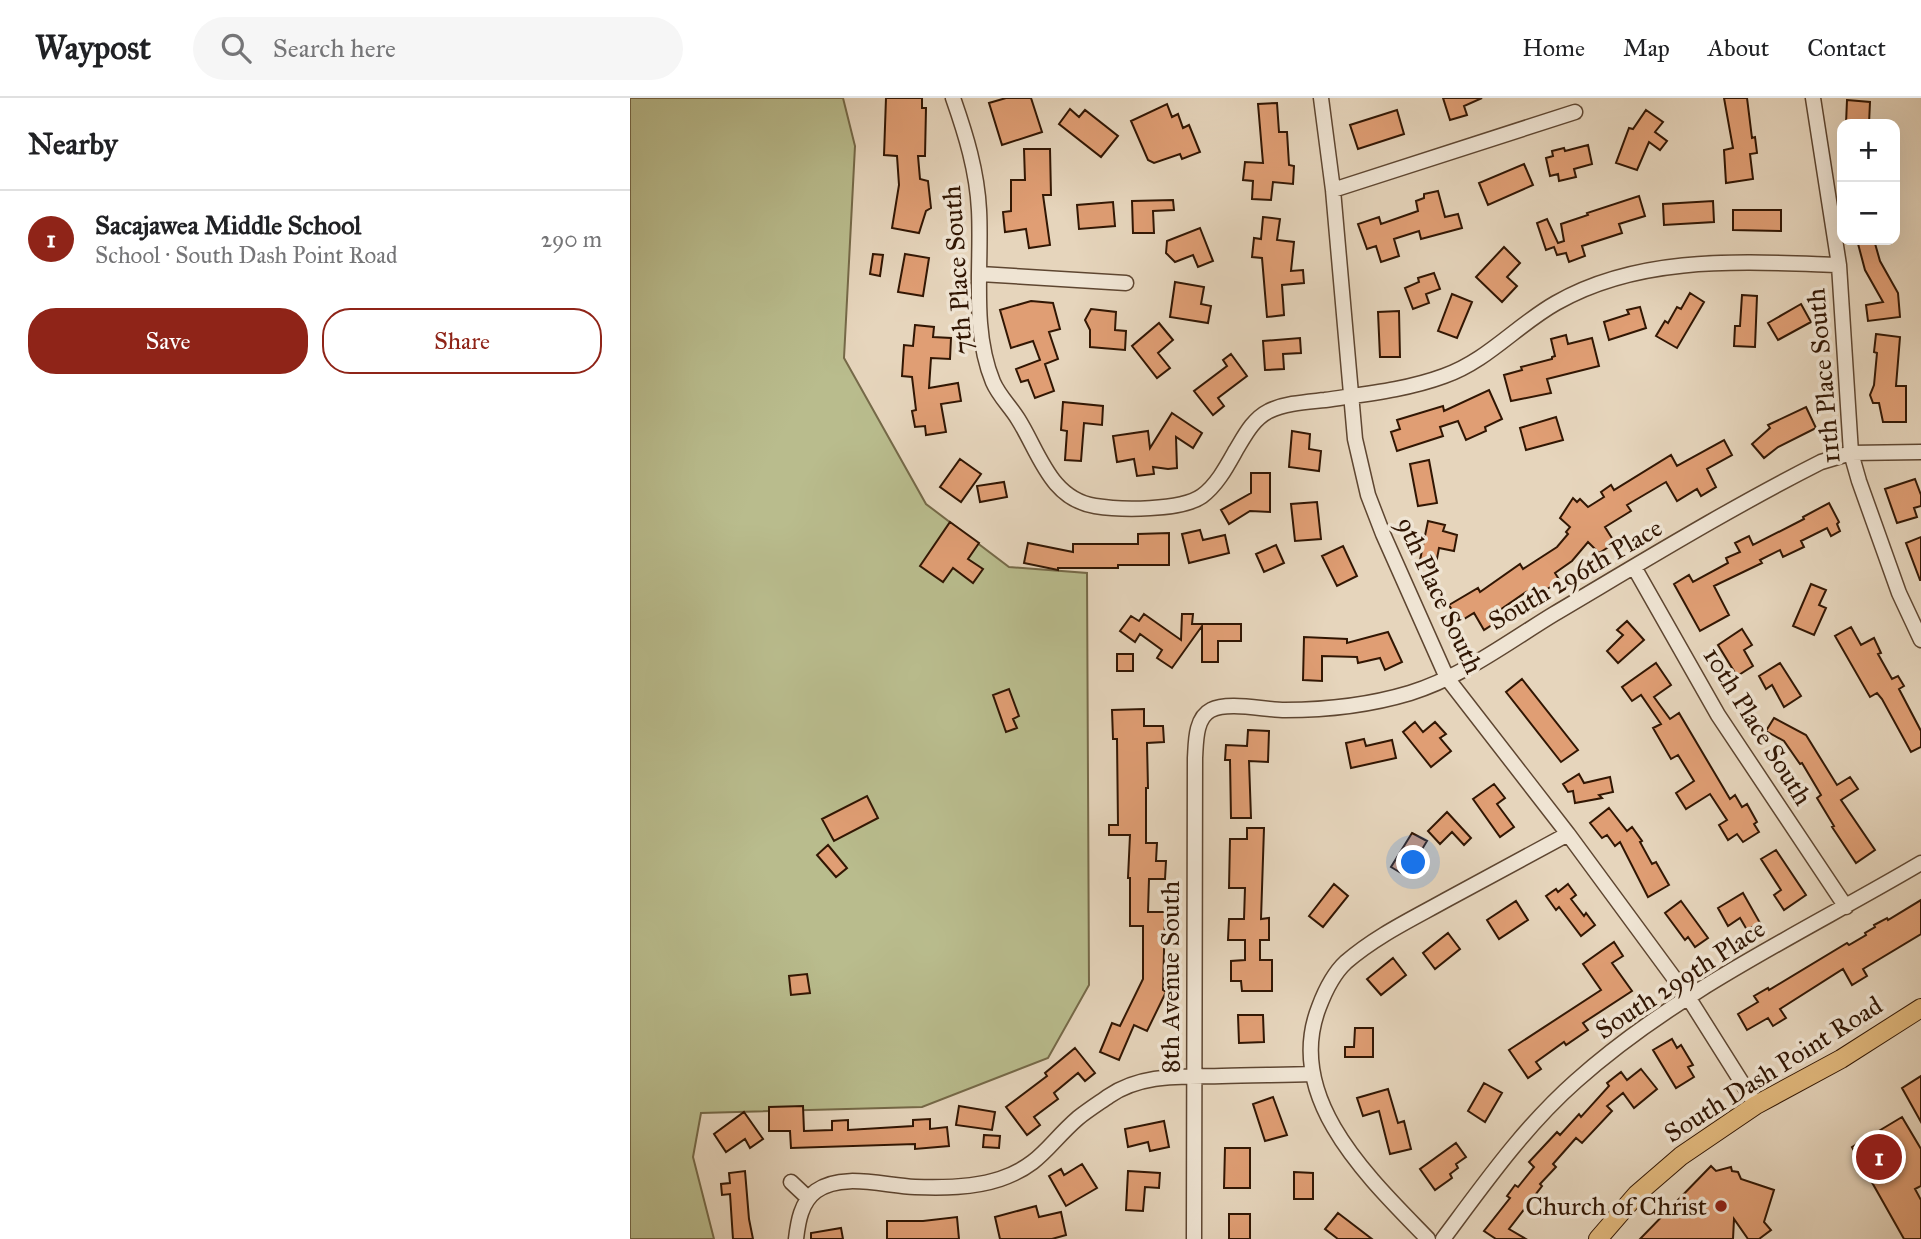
<!DOCTYPE html>
<html lang="en">
<head>
<meta charset="utf-8">
<style>
  body { margin:0; font-family:"IM FELL Great Primer",serif; background:#f6f6f6; color:#202124 }
  .controls { position:absolute; right:21px; top:21px; display:grid; overflow:hidden; border-radius:14px; box-shadow:0 7px 28px #0002 }
  .controls button { width:63px; height:63px; display:grid; place-items:center; padding:0; border:0; border-bottom:2px solid #e0e0e0; background:#fff; color:#202124; font:35px sans-serif }
  .you { position:absolute; left:784px; top:765px; width:24px; height:24px; margin:-18px; border:5px solid #fff; border-radius:50%; background:#1a73e8; box-shadow:0 0 0 10px #1a73e833 }
  .badge { display:grid; place-items:center; width:46px; height:46px; border-radius:50%; background:#8f2418; color:#fff; font-size:23px; font-weight:700 }
  .pin { position:absolute; translate:-50% -50%; border:4px solid #fff; box-shadow:0 2px 7px #0006 }
  .list { margin:0; padding:0; list-style:none }
  h2 { display:flex; justify-content:space-between; align-items:center; height:91px; margin:0; padding:0 28px; font-size:30px }
  h2 small { font-size:23px; font-weight:400; color:#757577 }
  .list li { display:grid; grid-template-columns:46px 1fr auto; gap:21px; align-items:center; box-sizing:border-box; height:98px; padding:0 28px; border-top:2px solid #e0e0e0 }
  .list b { display:block; font-size:26px; white-space:nowrap }
  .list p { margin:0; font-size:23px; white-space:nowrap; color:#757577 }
  .list em { font-size:23px; font-style:normal; color:#757577 }
  .actions { display:flex; gap:14px; padding:21px 28px }
  .actions a { flex:1; padding:16px 0; border:2px solid #8f2418; border-radius:28px; text-align:center; font-size:24px; color:#8f2418 }
  .actions .main { background:#8f2418; color:#fff }
  .icon { flex:none; width:38px; height:38px; fill:none; stroke:currentColor; stroke-width:2; stroke-linecap:round; stroke-linejoin:round }
  .map { position:relative; flex:none; width:1291px; height:1141px; overflow:hidden }
  header { display:flex; align-items:center; gap:42px; box-sizing:border-box; height:98px; padding:0 35px; background:#fff; border-bottom:2px solid #e0e0e0 }
  header strong { font-size:33px }
  nav { display:flex; gap:38px; margin-inline-start:auto; font-size:24px }
  .search { width:490px; height:63px; background:#f6f6f6; display:flex; align-items:center; gap:18px; box-sizing:border-box; padding:0 24px; border-radius:38px; color:#757577; font-size:26px }
  main { display:flex }
  aside { flex:1; background:#fff }
  .map>svg:first-child { display:block }
  .green { fill:#b9bc8d; stroke:#756948; stroke-width:2 }
  .building { fill:#e09e74; stroke:#311603; stroke-width:2 }
  .lines { fill:none; stroke-linecap:round; stroke-linejoin:round }
  .minor-casing { stroke:#5e4631; stroke-width:17 }
  .major-casing { stroke:#311603; stroke-width:20 }
  .minor { stroke:#efe4d3; stroke-width:14 }
  .major { stroke:#e3ba7e; stroke-width:18 }
  .poi-dot { fill:#8f2418; stroke:#efe4d3; stroke-width:2.5 }
  .labels { text-anchor:middle; stroke-width:7; stroke-linejoin:round; paint-order:stroke }
  .street-label { font-size:26px; fill:#311603; stroke:#efe4d3 }
  .poi-label { font-size:26px; fill:#311603; stroke:#efe4d3; text-anchor:end }
</style>
</head>
<body>
<header>
<strong>Waypost</strong>
<div class="search"><svg class="icon" aria-label="search" viewBox="0 0 24 24"><circle cx="10" cy="10" r="6"/><path d="M15 15l6 6"/></svg>Search here</div>
<nav><a>Home</a><a>Map</a><a>About</a><a>Contact</a></nav>
</header>
<main>
<aside>
<h2>Nearby<small></small></h2>
<ul class="list">
<li><span class="badge">1</span><div><b>Sacajawea Middle School</b><p>School · South Dash Point Road</p></div><em>290 m</em></li>
</ul>
<div class="actions"><a class="main">Save</a><a>Share</a></div>
</aside>
<div class="map">
<svg width="1291" height="1141" viewBox="0 0 1291 1141">
  <rect width="100%" height="100%" fill="#e6d5bc"/>
  <filter id="stains"><feTurbulence type="fractalNoise" baseFrequency=".00286" numOctaves="4"/><feColorMatrix values="0 0 0 0 .2 0 0 0 0 .09 0 0 0 0 .02 0 0 0 .5 -.17"/></filter>
  <radialGradient id="worn" r=".72"><stop offset=".6" stop-color="#630" stop-opacity="0"/><stop offset="1" stop-color="#630" stop-opacity=".3"/></radialGradient>
  <path class="green" d="M0 0H213L225 48 214 260 296 406 379 469 457 475 459 887 418 960 292 1009 71 1015 63 1059 84 1141H0Z"/>
  <path class="building" d="M256 0H292V10H296L295 58H288L290 81 298 83 301 110 296 113 289 135 262 130 269 87 267 58 254 57Z
    M376 0H401L412 34 372 47 359 5Z
    M813 0H852L834 8 837 17 820 22Z
    M1094 0H1117L1122 40 1125 39 1127 55 1120 56 1123 81 1096 85 1094 52 1103 50Z
    M1217 2 1240 4 1239 26H1216Z
    M647 5 649 34H657L659 67 664 68 663 86 643 84 641 102 622 101 623 83 613 82 615 64 633 65 628 6Z
    M537 6 542 19 548 16 553 30 559 27 570 54 552 61 550 56 524 65 518 62 501 23Z
    M440 11 449 19 455 12 488 38 471 59 429 26Z
    M767 12 774 36 728 51 720 27Z
    M1016 12 1033 24 1025 34 1037 43 1030 52 1019 44 1007 72 986 65 999 30 1003 31Z
    M958 47 962 66 944 71 946 79 929 83 928 76 920 78 916 60 923 58 922 53 934 50 935 53Z
    M394 51H420L421 97H413L420 147 399 150 396 131 375 134 373 114 381 113V82H395Z
    M894 66 903 87 858 107 849 85Z
    M808 93 815 119 828 116 832 130 791 141 789 133 764 141 769 158 751 164 746 148 737 151 728 126 749 119 751 126 788 113 786 103 794 100V96Z
    M1009 98 1015 118 989 126 992 135 952 148 955 158 939 164 936 155 927 157 924 149 916 152 907 125 917 121 928 145 934 143 931 126 958 117 957 115Z
    M543 102 544 112 523 113 524 135H503L502 103Z
    M1083 103 1084 124 1034 127 1033 106Z
    M483 104 485 128 449 131 447 107Z
    M1103 112H1151V133L1103 132Z
    M633 119 650 121 647 142 664 144 661 173 673 172 674 185 652 187 654 217 637 219 632 160 622 159 624 140 631 141Z
    M570 130 583 163 568 169 563 157 545 164 536 155 537 143Z
    M1227 142H1244L1250 163 1268 195 1270 219 1238 223 1236 207 1253 204 1235 172Z
    M874 149 890 165 877 179 887 188 872 204 846 179Z
    M243 156 253 157 250 178 240 176Z
    M275 156 299 160 293 198 268 194Z
    M804 175 810 191 796 196 799 205 783 211 775 190 789 184 788 180Z
    M545 184 574 189 571 206 581 208 578 225 540 219Z
    M1060 195 1074 204 1047 250 1026 238 1035 223 1038 225 1047 209 1051 211Z
    M822 196 842 204 827 240 808 233Z
    M1112 197 1127 198 1125 249 1104 248 1105 228H1110Z
    M401 203 423 205 430 231 419 234 428 261 415 266 424 293 405 300 398 282 391 284 386 271 410 262 403 243 381 250 370 212Z
    M1171 206 1181 224 1148 242 1138 225Z
    M1010 209 1016 230 979 242 974 224 999 216 997 212Z
    M461 211 486 214 485 232 496 233 495 252 460 249V232L455 222Z
    M769 213 770 259H750L748 214Z
    M529 225 543 242 528 255 540 270 527 280 502 248Z
    M285 227 304 229 303 239 321 240 320 261 301 260 299 290 328 285 331 303 311 306 316 334 296 337 295 328 285 329 282 313 286 312 282 279 272 278 274 247 283 248Z
    M1246 236 1270 239 1266 288H1276V324H1253L1249 305H1243L1240 297 1244 287 1247 255 1244 254Z
    M936 237 938 246 962 240 969 268 917 281 921 295 881 303 874 277 892 272 891 269 922 261V259L925 258 921 241Z
    M670 240 671 255 653 256 654 271 635 272 633 243Z
    M601 256 617 278 588 300 594 308 583 317 564 293 597 268 593 262Z
    M859 292 872 321 855 329 856 333 836 342 828 323 810 329 813 338 767 353 761 334 770 331 767 322 813 308 814 313Z
    M433 304 473 308 472 327 454 325 451 363 435 362 437 333 431 332Z
    M1176 309 1186 330 1148 349 1134 360 1122 346 1140 330 1138 327Z
    M542 315 572 335 563 350 546 339 547 370 538 371 523 369 524 376 507 378 504 361 487 364 483 338 518 333 520 350Z
    M926 319 933 342 896 352 890 330Z
    M662 333 680 336 679 351 691 353 689 373 659 369Z
    M1094 342 1102 357 1077 371 1086 389 1071 398 1067 391 1047 403 1036 384 997 407 1001 413 975 429 985 445 969 455 958 444 942 463 925 475 930 483 901 501 896 494 864 516 868 523 854 532 844 515 829 524 819 507 848 490 850 494 890 466 893 471 927 449 938 436 936 434 940 429 930 420 943 400 947 404 950 401 958 409 974 399 971 394 981 387 984 392 1041 357 1047 368Z
    M330 361 351 376 331 404 310 389Z
    M799 362 807 405 788 408 780 366Z
    M621 375H640V414L620 413 599 426 591 412 621 395Z
    M1285 381 1291 397V408L1284 410 1287 419 1267 425 1255 391Z
    M374 384 377 399 350 404 347 388Z
    M687 404 691 441 665 443 661 406Z
    M1199 405 1209 424 1207 426 1210 433 1201 438 1197 430 1171 443 1174 449 1153 459 1150 452 1130 462 1132 465 1084 488 1099 517 1070 533 1044 486 1059 477 1063 484 1098 465 1096 460 1110 454 1105 445 1119 438 1123 447 1174 421 1173 419Z
    M798 423 815 427 813 433 827 437 824 453 809 450 805 471 789 467Z
    M320 424 349 445 338 461 353 471 343 485 323 470 313 484 290 468Z
    M570 432 573 442 595 437 599 455 559 465 552 436Z
    M539 435V467H488V470H428V472L394 465 398 445 443 454V446H508V436Z
    M1291 439V482H1290L1276 445Z
    M646 447 654 465 634 474 626 456Z
    M713 448 727 478 707 488 692 458Z
    M1181 486 1196 492 1189 507 1196 510 1184 537 1163 528Z
    M514 516 551 542 552 516H563L562 526H611V543H588V564H572V528L542 570 527 560 532 552 510 536 505 544 490 533 501 518 509 523Z
    M997 523 1014 542 988 565 977 553 993 537 987 532Z
    M1221 529 1231 547 1244 540 1251 555 1248 556 1262 581 1268 578 1274 588 1269 591 1291 633V649L1281 654 1252 601 1247 595 1240 599 1205 538Z
    M1112 531 1122 547 1114 552 1123 568 1107 578 1088 547Z
    M758 534 772 564 755 572 750 560 728 565 727 559 692 558V583L673 582 674 539 717 541V545Z
    M487 556H503V573H487Z
    M1026 565 1041 587 1024 599 1040 621 1049 615 1100 701 1105 697 1112 709 1117 706 1127 724 1124 726 1129 734 1113 744 1107 736 1098 742 1089 727 1097 722 1080 696 1056 711 1046 695 1064 683 1048 657 1041 661 1023 630 1031 626 1011 597 1002 603 992 589Z
    M1150 565 1171 598 1154 609 1142 587 1136 591 1129 578Z
    M892 581 948 652 931 664 876 594Z
    M379 591 389 618 383 621 387 630 376 634 363 597Z
    M514 611V628H533L534 644 517 645 518 690H516V745H527L526 763H536L535 781H519L518 814H535L533 892 536 894 517 933 504 927 489 962 470 954 482 925 490 928 513 881V828H500V780H498L500 737H479V727H488L487 641H483L482 612Z
    M1144 620 1176 637 1207 687 1220 679 1228 691 1211 702 1245 752 1226 765 1202 729 1204 728 1187 700 1191 697 1172 665 1170 666 1154 643 1136 633Z
    M785 624 793 634 805 624 816 636 810 640 821 653 801 669 773 634Z
    M618 632 639 633 638 664 619 663 621 720H601L600 662H595L596 647 617 648Z
    M734 641 736 648 762 642 766 660 721 670 716 645Z
    M949 676 954 685 980 679 983 694 969 697 972 700 945 705 943 693 938 694 933 686Z
    M864 686 875 700 867 706 884 729 870 739 843 701Z
    M237 698 248 720 204 743 192 721Z
    M979 710 997 733 1002 729 1012 743 1010 744 1022 766 1026 764 1039 787 1018 799 990 744 985 748 977 737 972 740 960 725Z
    M817 714 841 740 834 747 822 734 810 746 798 733Z
    M617 730H634L631 821 639 820V842H630V862H642V893H612L611 883H601V863L615 862V842H598L599 821H614L615 790H599L600 741H617Z
    M782 735 797 743 776 778 761 769Z
    M198 747 217 770 206 779 187 757Z
    M1146 752 1176 797 1154 812 1144 797 1151 792 1131 761Z
    M704 786 718 798 693 829 679 818Z
    M938 786 946 797 941 801 954 818 956 815 965 827 951 838 929 809 926 812 916 798 926 791 928 794Z
    M1113 795 1130 825 1117 832 1110 820 1098 828 1088 810Z
    M1291 802V836L1233 871 1237 878 1222 887 1213 871 1150 911 1156 920 1143 928 1138 920 1117 932 1108 916 1128 904 1124 898 1138 890 1139 892 1217 845 1219 847 1236 837 1235 835 1245 829 1244 827 1257 820 1258 822Z
    M886 803 898 822 869 841 857 822Z
    M1051 803 1078 840 1065 849 1058 839 1055 842 1035 815Z
    M818 835 830 851 805 871 793 855Z
    M984 844 993 858 982 865 1002 893 953 925 958 932 936 947 934 944 906 964 911 971 898 980 879 952 971 892 953 866Z
    M763 860 776 877 751 897 737 881Z
    M177 876 180 895 161 897 159 878Z
    M608 917H633L634 944 609 945Z
    M725 930H743V959H715V949H724Z
    M1042 941 1047 950 1051 947 1063 967 1058 969 1064 979 1046 990 1023 952Z
    M445 950 465 975 455 983 448 975 424 995 428 1001 404 1019 410 1027 397 1037 376 1009 417 978 415 975Z
    M1011 971 1027 991 1004 1010 993 995 977 1008 982 1013 952 1045 946 1040 923 1066 926 1069 910 1086 912 1088 879 1131 896 1141H866L854 1133 880 1100 877 1098 885 1087 888 1089 904 1069 899 1064 927 1034 930 1037 949 1016 951 1019 979 988 977 985 991 974 997 982Z
    M1291 978V1024L1272 990Z
    M854 985 872 995 855 1024 838 1013Z
    M758 991 768 1025 774 1023 781 1051 760 1056 749 1013 733 1018 727 1000Z
    M643 999 657 1037 635 1043 623 1006Z
    M173 1008 174 1033 202 1032V1023L218 1022V1032L283 1028V1022L300 1021V1031L317 1029 319 1048 285 1051V1046L161 1050 160 1033H139V1009Z
    M329 1008 365 1014 362 1032 326 1027Z
    M114 1014 133 1041 120 1050 115 1041 96 1054 84 1036Z
    M1272 1019 1291 1051V1088L1285 1091 1291 1102V1141H1274L1222 1049Z
    M534 1023 539 1049 520 1053 518 1044 498 1049 495 1031Z
    M354 1037 370 1038 369 1050 353 1049Z
    M826 1045 836 1059 826 1066 828 1070 820 1076 822 1080 805 1092 790 1071Z
    M595 1050H620V1090H594Z
    M452 1066 467 1090 436 1108 419 1078 431 1071 434 1077Z
    M1081 1068 1086 1073 1101 1069 1102 1073 1108 1074 1111 1081 1144 1092 1134 1124 1141 1132 1129 1141H1118L1104 1121 1103 1141H1010Z
    M115 1073 119 1121 123 1141H103L100 1096 92 1097 91 1086 100 1085 99 1075Z
    M498 1073 530 1075 529 1090 515 1089 513 1113 496 1112Z
    M664 1074 683 1075V1101H664Z
    M406 1108 409 1119 431 1114 436 1137 422 1141H370L365 1119Z
    M708 1115 742 1141H708L695 1131Z
    M599 1116H620V1141H599Z
    M327 1119 329 1141H257V1123H293Z
    M211 1130 213 1141H181V1135Z"/>
  <g class="lines">
    <defs>
      <path id="minor" d="M323 0C336 37 347 73 349 112 352 168 341 231 363 284 369 298 380 308 388 321 409 354 420 401 465 408 490 412 551 413 572 398 587 387 597 368 606 352 615 337 623 321 639 313 656 305 677 304 695 302 735 296 776 292 814 278 857 263 887 227 926 205 1012 156 1114 164 1209 167
        M691 0 703 92 725 341 738 397 753 436 817 580 938 736 1058 899 1126 1007
        M1183 0 1209 167 1221 355 1229 383 1269 495 1291 542
        M703 92 945 14
        M350 176 496 185
        M1004 469 1088 617 1216 809
        M161 1084 178 1100
        M166 1141C168 1124 171 1104 186 1093 212 1074 255 1088 285 1089 312 1090 343 1090 370 1081 411 1067 418 1046 448 1020 458 1012 469 1005 479 998 513 975 553 979 592 978 622 977 652 977 683 976
        M564 1141 565 660C566 645 565 620 581 612 598 603 635 612 655 612 697 612 740 607 780 595 832 579 878 544 924 516 1012 464 1100 410 1191 364L1221 355 1291 354
        M798 1141C741 1082 653 1001 689 909 695 893 703 876 716 864 746 838 782 821 816 802 856 780 897 758 938 736
        M813 1141C854 1086 894 1029 946 983 1048 892 1174 834 1291 765"/>
      <path id="major" d="M968 1141 1007 1096 1051 1058 1126 1007 1211 961 1291 910"/>
    </defs>
    <use href="#minor" class="minor-casing"/>
    <use href="#major" class="major-casing"/>
    <use href="#minor" class="minor"/>
    <use href="#major" class="major"/>
  </g>
  <circle class="poi-dot" cx="1091" cy="1108" r="7"/>
  <g class="labels">
    <g class="street-label">
      <text transform="translate(327 172) rotate(-94)" y="9">7th Place South</text>
      <text transform="translate(1193 278) rotate(-95)" y="9">11th Place South</text>
      <text transform="translate(945 476) rotate(-30)" y="9">South 296th Place</text>
      <text transform="translate(810 497) rotate(65)" y="9">9th Place South</text>
      <text transform="translate(1128 628) rotate(58)" y="9">10th Place South</text>
      <text transform="translate(540 879) rotate(-90)" y="9">8th Avenue South</text>
      <text transform="translate(1050 881) rotate(-33)" y="9">South 299th Place</text>
      <text transform="translate(1143 971) rotate(-32)" y="9">South Dash Point Road</text>
    </g>
    <g class="poi-label">
      <text x="1077" y="1117">Church of Christ</text>
    </g>
  </g>
  <rect width="100%" height="100%" filter="url(#stains)"/>
  <rect width="100%" height="100%" fill="url(#worn)"/>
</svg>
<div class="controls">
<button>+</button>
<button>−</button>
</div>
<div class="you"></div>
<div class="pin badge" style="left:1249px;top:1059px">1</div>
</div>
</main>
</body>
</html>
